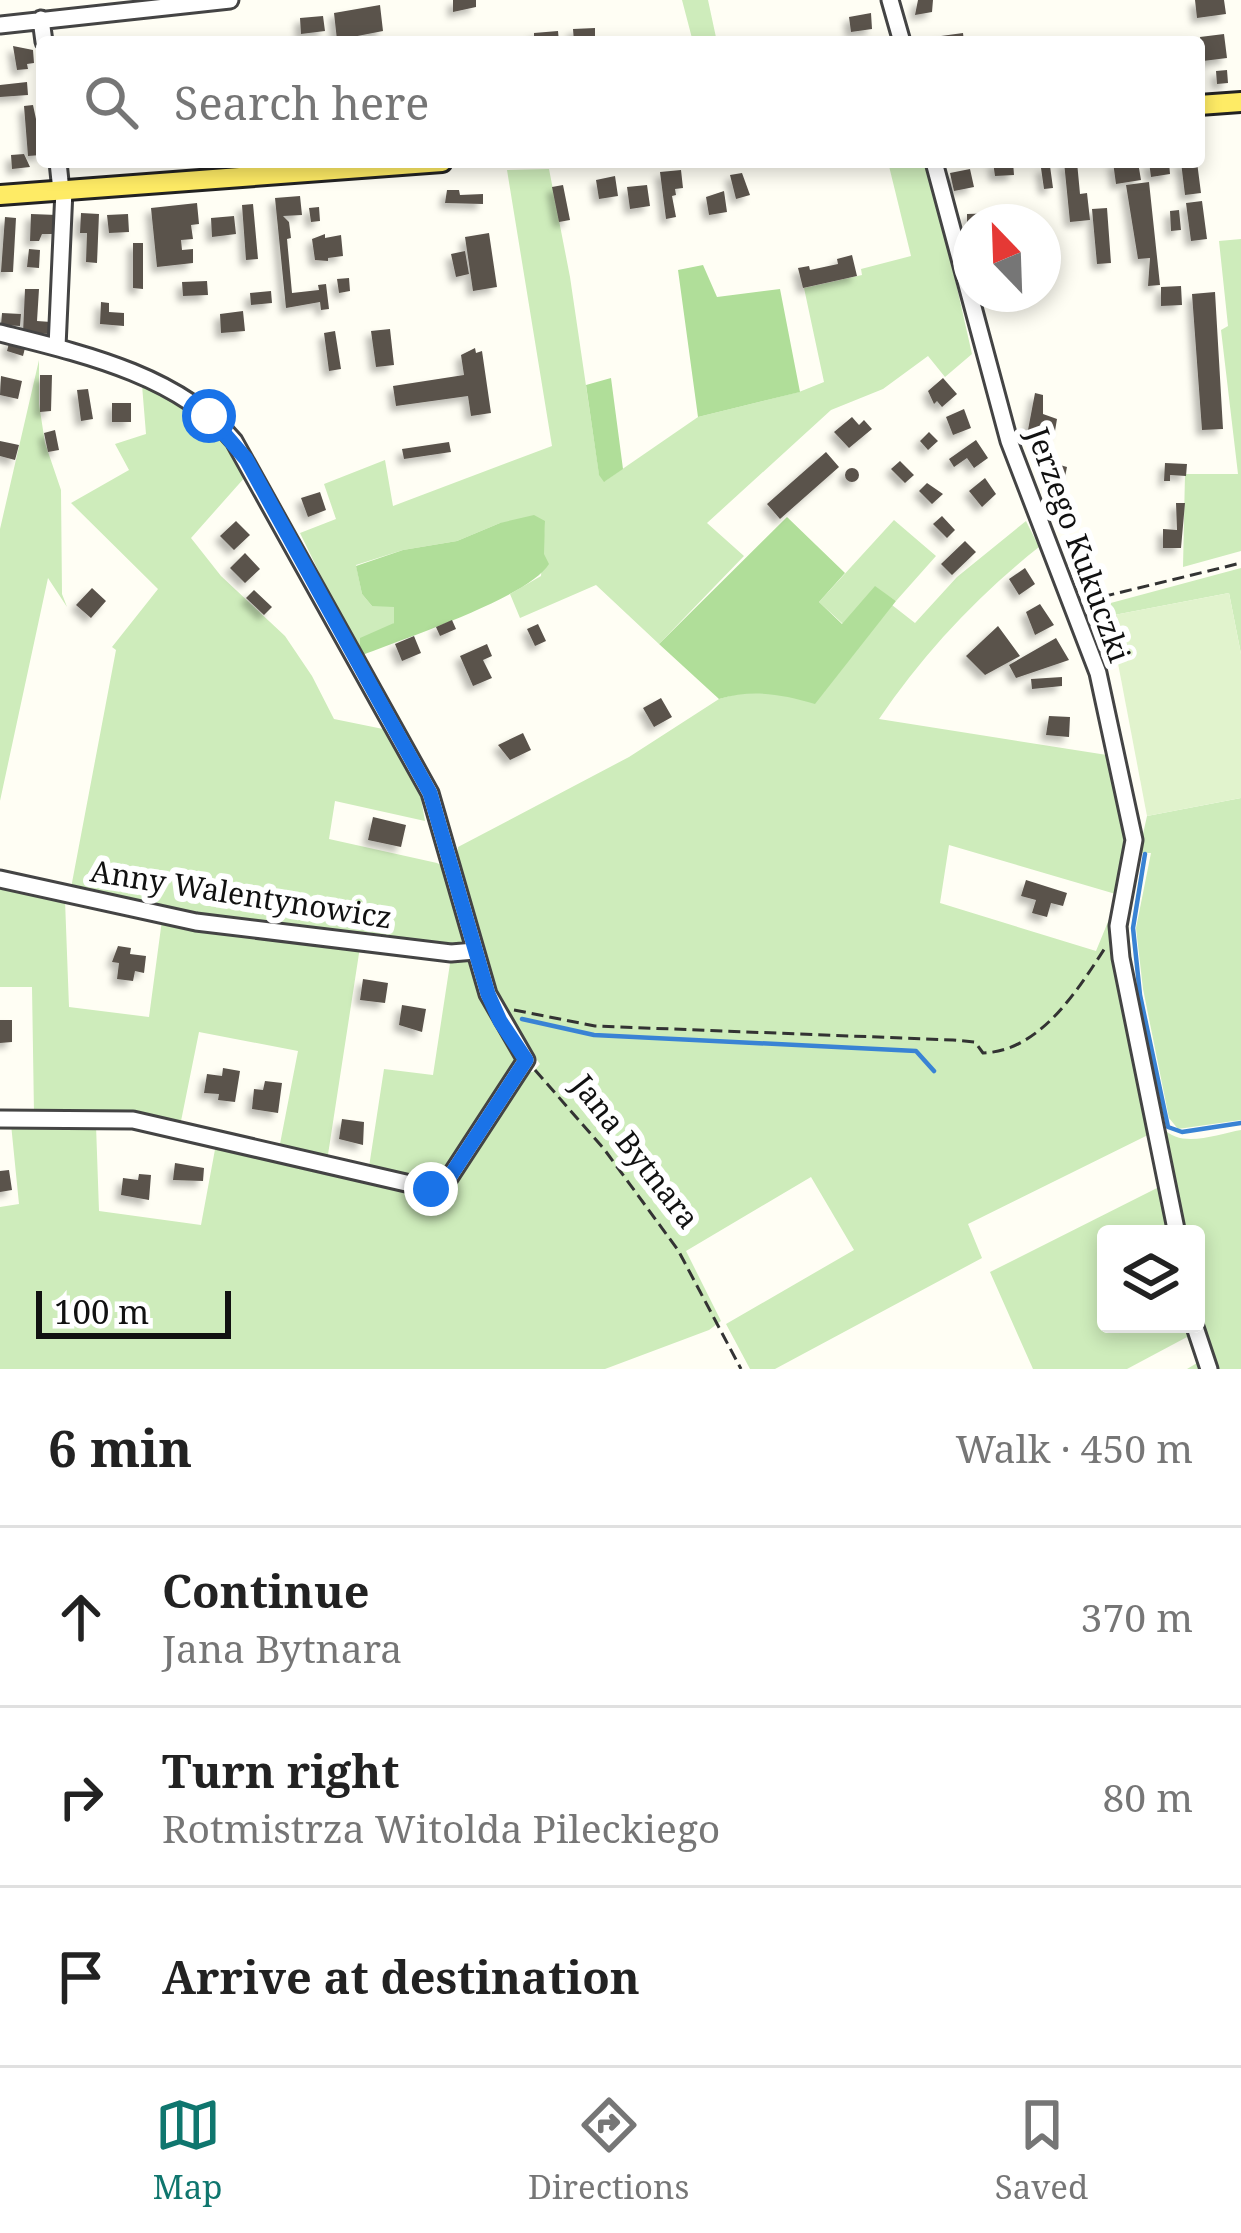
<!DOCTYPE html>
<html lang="en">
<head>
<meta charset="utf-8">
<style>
  body { margin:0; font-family:"Noto Serif",serif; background:#f6f6f6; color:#222 }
  .controls { position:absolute; right:36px; bottom:36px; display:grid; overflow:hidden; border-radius:12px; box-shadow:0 6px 18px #0003 }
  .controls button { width:108px; height:108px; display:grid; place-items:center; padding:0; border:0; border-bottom:3px solid #e0e0e0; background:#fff; color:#222; font:60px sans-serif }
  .compass { position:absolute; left:953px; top:204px; width:108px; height:108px; border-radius:50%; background:#fff; box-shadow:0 6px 18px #0003; rotate:337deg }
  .scale { position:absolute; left:36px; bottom:30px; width:195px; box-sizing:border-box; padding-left:12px; border:6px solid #111; border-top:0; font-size:33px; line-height:42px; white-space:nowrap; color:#111; -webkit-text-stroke:9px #fff; paint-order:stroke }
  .stop { position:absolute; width:36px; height:36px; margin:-27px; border:9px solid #1a73e8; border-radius:50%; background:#fff }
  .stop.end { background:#1a73e8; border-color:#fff; box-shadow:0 3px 12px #0008 }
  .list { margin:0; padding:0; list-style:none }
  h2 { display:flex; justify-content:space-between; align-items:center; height:156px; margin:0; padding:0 48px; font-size:51px }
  h2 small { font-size:39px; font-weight:400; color:#767676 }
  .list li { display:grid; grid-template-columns:78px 1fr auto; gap:36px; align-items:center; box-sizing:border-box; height:180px; padding:0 48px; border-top:3px solid #e0e0e0 }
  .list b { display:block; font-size:45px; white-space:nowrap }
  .list p { margin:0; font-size:39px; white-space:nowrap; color:#767676 }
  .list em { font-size:39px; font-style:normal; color:#767676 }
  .icon { flex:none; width:66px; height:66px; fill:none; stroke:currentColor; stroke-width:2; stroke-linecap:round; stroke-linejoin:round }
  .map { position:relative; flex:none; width:1241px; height:1369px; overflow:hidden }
  .search { position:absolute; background:#fff; box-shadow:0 6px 18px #0003; left:36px; right:36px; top:36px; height:132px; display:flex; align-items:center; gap:30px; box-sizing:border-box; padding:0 42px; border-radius:12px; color:#767676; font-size:45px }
  .sheet { height:696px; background:#fff }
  nav { display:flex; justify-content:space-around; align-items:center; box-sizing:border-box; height:168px; border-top:3px solid #e0e0e0; background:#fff; font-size:33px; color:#767676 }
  nav a { display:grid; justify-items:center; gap:6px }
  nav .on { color:#0f766e }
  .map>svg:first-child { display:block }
  .green { fill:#ceecbb; fill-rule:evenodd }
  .forest { fill:#b0de99 }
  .pitch { fill:#e1f3cd }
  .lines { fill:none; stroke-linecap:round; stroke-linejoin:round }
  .stream { stroke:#3983d4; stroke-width:4.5 }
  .building { fill:#5a534c; filter:url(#shadow) }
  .minor-casing { stroke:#444; stroke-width:21 }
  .major-casing { stroke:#222; stroke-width:24 }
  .path { stroke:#333; stroke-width:3; stroke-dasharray:12 6; stroke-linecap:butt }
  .minor { stroke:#fff; stroke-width:15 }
  .major { stroke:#feeb65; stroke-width:18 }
  .route { stroke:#1a73e8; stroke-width:15 }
  .labels { text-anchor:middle; stroke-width:12; stroke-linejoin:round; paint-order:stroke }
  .street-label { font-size:30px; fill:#111; stroke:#fff }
</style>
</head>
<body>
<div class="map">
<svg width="1241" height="1369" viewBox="0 0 1241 1369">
  <defs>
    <filter id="shadow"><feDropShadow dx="-5.5" dy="5.5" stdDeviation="3" flood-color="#0004"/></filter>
  </defs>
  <rect width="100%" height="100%" fill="#fffef4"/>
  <path class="green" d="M682 0H708L717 42H693Z
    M888 162 929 164 972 354 945 377 928 356 883 389 831 410 707 523 744 556 659 644 596 585 520 618 510 594 541 576 545 522 500 523 457 541 403 550 356 565 362 594 372 606H394V623L360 656 300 533 336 519 324 484 385 460 393 506 552 446 507 170 549 169 570 277 599 474 605 481 698 417 799 392 824 382 804 288 862 275 861 269 911 256Z
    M1241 239V551L1183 567 1185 474H1238L1221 330 1228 326 1219 241Z
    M39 360V404L45 443 61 490 62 594 67 607 48 578 0 801V529Z
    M142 385C189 405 221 430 246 476L191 538 221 576 285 636 312 676 334 719 388 730 418 782 425 821 335 801 329 839 437 863 448 869 466 939 460 947 183 915 71 888 116 650 112 647 158 589 71 503 129 470 115 444 146 434Z
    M894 520 936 556 896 601 875 587 843 624 819 602Z
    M1026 521 1039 547C977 596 923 654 879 719L1107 755 1139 852 1147 816 1241 798V1120L1178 1129 1169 1118 1143 989 1136 928 1151 853H1140L1128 925 1130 945 1135 993 1163 1128C1181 1149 1217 1134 1241 1130V1369H1187L1197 1363 1187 1337 1127 1369H1033L990 1272 1163 1185 1150 1134 968 1224 982 1258 775 1369H750L726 1324 854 1250 811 1177 686 1251 721 1321 709 1330 605 1369H0V1207L19 1204 11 1124 96 1125 99 1211 201 1225 216 1144 431 1193 524 1073 533 1072 540 1064 498 1007 457 866 458 847 629 757 719 699 744 692 781 694 815 703 892 605 915 623 957 577ZM949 845 1119 895 1096 951 940 903ZM1106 1234H1196V1324H1106Z
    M1241 568V654L1229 593 1109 616 1107 604Z
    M0 883 65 900 69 1007 149 1017 162 920 360 947 327 1161 279 1149 298 1051 199 1032 180 1126 34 1113 32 987H0Z
    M451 957 471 961 494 1021 516 1054 517 1063 445 1177 427 1186 369 1167 384 1069 433 1075Z"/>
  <path class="forest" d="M703 265 717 297 780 289 800 392 698 417 678 270Z
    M611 378 623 469 604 482 599 475 586 385Z
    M534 515 545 521 544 554 549 564C528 598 402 639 360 656V638L394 623V607L372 606 362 594 356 566 403 550 457 541 500 523Z
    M787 517 845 573 819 602 842 624 875 586 896 601 815 704C781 694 753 689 719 699L659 644Z"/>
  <path class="pitch" d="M1229 593 1241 654V798L1147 816 1109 616Z"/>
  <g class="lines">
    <path class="stream" d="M1145 854 1133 928 1140 995 1168 1127 1182 1132 1241 1123
      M522 1019 594 1035 916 1051 934 1071"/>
  </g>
  <path class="building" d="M453 0H476V7L453 12Z
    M918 0H933L932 12 915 15Z
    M1195 0H1224L1226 14 1197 18Z
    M380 5 383 31 337 40 334 13Z
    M871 13 872 29 851 32 849 17Z
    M323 16 325 31 301 34 300 18Z
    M595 28V42H574L573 29Z
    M558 31 559 42H534V33Z
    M963 33 964 42H942L941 36Z
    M1224 34 1227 58 1203 61 1200 37Z
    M13 46 33 50 34 63 27 64 28 69 17 70Z
    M1227 70 1228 83 1217 84 1216 71Z
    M27 82 28 95 0 97V85Z
    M33 105 42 147 41 155 28 156 24 106Z
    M24 154 30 167 12 169 11 155Z
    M993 162H1013L1014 175 995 176Z
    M1064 162H1077L1080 194 1087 193 1090 220 1070 222Z
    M1113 162H1138L1141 180 1116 184Z
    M1149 162H1169L1170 174 1151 177Z
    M1181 162H1197L1201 193 1185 195Z
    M1050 166 1053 188 1044 189 1041 168Z
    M970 169 974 187 954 191 950 173Z
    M681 170 683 188 675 189 676 195 672 196 676 217 666 219 660 172Z
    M742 173 750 195 736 199 730 175Z
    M615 176 618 196 599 199 596 180Z
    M1149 182 1160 285 1148 286 1150 258 1138 259 1126 185Z
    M563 185 570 220 559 222 552 187Z
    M647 185 650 206 630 209 627 187Z
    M447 190H459L460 195 483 194V204L445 203Z
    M724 191 727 212 709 215 706 197Z
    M300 196 302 215 283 216 289 222 291 238 287 239 292 293 319 290 318 285 326 284 329 309 321 310 320 302 286 308 275 198Z
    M1202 201 1207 239 1191 241 1186 203Z
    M197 203 199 224 191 225 193 239 181 240 182 250 193 249V263L157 267 151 208Z
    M253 204 258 259 246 260 242 205Z
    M319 207 320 221 311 222 309 208Z
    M1107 208 1111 263 1097 264 1092 209Z
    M1179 210 1181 230 1171 231 1170 211Z
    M81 213 99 214 97 263 86 262 87 233H80Z
    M998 213 999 222H967V214Z
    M31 214 57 215 56 234H42L39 241H30Z
    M128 214 129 232 109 233 107 215Z
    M234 216 236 234 212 237 211 218Z
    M5 217 16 218 13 272H1Z
    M489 233 497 287 473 291 465 237Z
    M325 234V238L341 235 343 256 328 258V261L315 260 312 239Z
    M133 243H143V289L133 288Z
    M29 249 40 250 39 268 27 267Z
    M465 251 469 274 456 277 451 254Z
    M852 255 857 276 803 288 798 268 809 266 810 270 838 264 837 259Z
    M349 278 350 291 339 293 337 279Z
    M207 281 208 295 183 296 182 282Z
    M1181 286 1182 305 1161 306V287Z
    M25 289H39L37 321 51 322 50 334 23 333Z
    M271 291 272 303 251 305 250 293Z
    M1215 292 1223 429 1202 430 1192 294Z
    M101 302 109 303V312L124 313V326L100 324Z
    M243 311 245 331 221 333 220 314Z
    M2 313 21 314 20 326 1 325Z
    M390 329 394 365 376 367 371 331Z
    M335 331 341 369 329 371 324 333Z
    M10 339 26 344 23 356 7 351Z
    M475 348 476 353 482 351 491 413 471 416 468 396 396 406 393 386 464 375 461 355Z
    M40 375H52L51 411 40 412Z
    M1 376 22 381 18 399 0 395Z
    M943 378 957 394 942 407 937 401 934 404 928 391Z
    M88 389 93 419 81 421 77 390Z
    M1035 393 1043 395V414L1057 419 1054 437 1028 430Z
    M112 403H131V422H112Z
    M964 409 971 428 953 435 946 417Z
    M852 417 859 425 864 420 872 429 849 448 834 432Z
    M55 430 59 450 48 452 44 433Z
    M929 432 938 441 928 450 920 441Z
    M976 440 988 458 974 468 967 458 954 467 949 459Z
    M0 441 19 445 15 460 0 456Z
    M449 442 451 452 404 459 402 449Z
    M826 452 839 467 780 519 767 504Z
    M900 461 914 475 905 483 891 469Z
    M1053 463 1067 467 1063 486 1049 482Z
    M1165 463 1187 464 1186 476 1170 475V481H1164Z
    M845 475a7 7 0 1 1 14 0a7 7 0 1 1-14 0Z
    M985 478 996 494 982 507 969 491Z
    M927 483 943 494 932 504 919 491Z
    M320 492 326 510 308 517 301 498Z
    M1176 503H1185L1181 548H1163V529L1177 530Z
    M942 516 955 530 947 538 933 524Z
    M236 521 250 535 234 550 220 536Z
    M965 541 976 552 952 575 941 564Z
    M245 553 260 569 245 583 230 568Z
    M1025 568 1035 584 1019 595 1009 579Z
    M92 588 106 601 91 618 76 605Z
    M254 590 272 607 264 615 246 598Z
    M1040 604 1054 625 1035 635 1026 612Z
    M452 620 456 629 440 636 436 627Z
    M538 624 546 641 535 646 527 629Z
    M998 626 1020 656 985 675 966 656Z
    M414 636 421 653 402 661 395 644Z
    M1056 638 1069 660 1016 678 1009 665Z
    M487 644 492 656 483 660 492 678 473 686 460 656Z
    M1062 677V686L1032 689 1031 679Z
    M661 698 672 717 654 727 643 708Z
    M1049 716 1070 717 1069 737 1046 735Z
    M523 733 531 750 510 760 498 745Z
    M373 817 406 825 401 847 368 840Z
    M1026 880 1067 893 1063 906 1051 903 1047 917 1032 913 1036 900 1021 896Z
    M118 946 131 948 130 954 146 956 144 973 135 971 133 981 117 979 119 963 112 962Z
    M363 979 388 983 385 1003 360 1000Z
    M402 1005 426 1009 422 1032 399 1025Z
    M0 1020H12V1042L0 1043Z
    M223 1068 240 1071 235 1102 218 1100 219 1094 204 1093 207 1074 222 1076Z
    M265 1081 282 1083 278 1113 252 1109 254 1089 263 1090Z
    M342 1119 364 1122 363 1145 339 1139Z
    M175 1163 204 1168 203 1181 173 1180Z
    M9 1170 12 1190 0 1192V1171Z
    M139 1174 151 1175 149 1200 121 1195 123 1178 138 1180Z"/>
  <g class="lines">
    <defs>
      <path id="minor" d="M890 0 902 42
        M41 19 44 42
        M0 25 230 0
        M58 162 61 191
        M934 162 1009 441 1098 673 1134 840 1118 926 1121 958 1177 1234
        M0 333C80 353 179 375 234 441L430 793 488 994 526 1060 449 1178 432 1189 133 1120 0 1119
        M57 347 64 190
        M0 879 196 922 451 953 475 951
        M1194 1324 1209 1369"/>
      <path id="major" d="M1199 105 1241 102
        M0 195 442 162"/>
    </defs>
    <use href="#minor" class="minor-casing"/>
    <use href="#major" class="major-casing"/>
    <path class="path" d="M1085 601 1241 563
      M514 1010 595 1026 953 1040 975 1042 983 1053C1040 1051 1077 991 1105 948
      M535 1070 604 1149 678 1250 741 1369"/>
    <use href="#minor" class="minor"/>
    <use href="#major" class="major"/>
  </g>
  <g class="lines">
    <path class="route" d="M209 416 246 459 430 793 488 994 500 1021 526 1060 449 1178 431 1189"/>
  </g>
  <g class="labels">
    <g class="street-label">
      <text transform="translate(1078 545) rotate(70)" y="10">Jerzego Kukuczki</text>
      <text transform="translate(241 895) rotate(9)" y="10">Anny Walentynowicz</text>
      <text transform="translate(635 1152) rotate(52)" y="10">Jana Bytnara</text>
    </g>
  </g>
</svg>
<div class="controls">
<button><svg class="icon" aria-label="layers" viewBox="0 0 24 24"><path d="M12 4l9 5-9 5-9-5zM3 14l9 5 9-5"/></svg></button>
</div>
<svg class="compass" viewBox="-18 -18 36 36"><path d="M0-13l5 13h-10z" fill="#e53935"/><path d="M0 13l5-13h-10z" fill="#767676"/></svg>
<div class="scale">100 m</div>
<div class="stop" style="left:209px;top:416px"></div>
<div class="stop end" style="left:431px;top:1189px"></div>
<div class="search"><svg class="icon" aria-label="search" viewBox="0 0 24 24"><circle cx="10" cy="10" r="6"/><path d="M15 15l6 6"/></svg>Search here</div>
</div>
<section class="sheet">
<h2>6 min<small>Walk · 450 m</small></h2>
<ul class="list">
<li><svg class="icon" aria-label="ahead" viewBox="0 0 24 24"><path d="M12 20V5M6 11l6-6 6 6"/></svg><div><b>Continue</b><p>Jana Bytnara</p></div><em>370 m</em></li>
<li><svg class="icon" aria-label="right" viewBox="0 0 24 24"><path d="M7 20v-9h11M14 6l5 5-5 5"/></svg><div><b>Turn right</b><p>Rotmistrza Witolda Pileckiego</p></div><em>80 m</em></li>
<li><svg class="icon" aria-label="arrive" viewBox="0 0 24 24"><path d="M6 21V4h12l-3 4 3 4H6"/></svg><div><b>Arrive at destination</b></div></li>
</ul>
</section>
<nav>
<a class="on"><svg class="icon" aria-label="map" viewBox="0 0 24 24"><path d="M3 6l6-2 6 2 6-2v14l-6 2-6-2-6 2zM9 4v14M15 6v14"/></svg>Map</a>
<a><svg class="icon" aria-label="directions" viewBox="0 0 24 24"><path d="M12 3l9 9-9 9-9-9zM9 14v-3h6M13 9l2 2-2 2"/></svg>Directions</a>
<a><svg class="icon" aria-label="saved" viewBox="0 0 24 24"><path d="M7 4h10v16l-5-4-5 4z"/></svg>Saved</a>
</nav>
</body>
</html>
